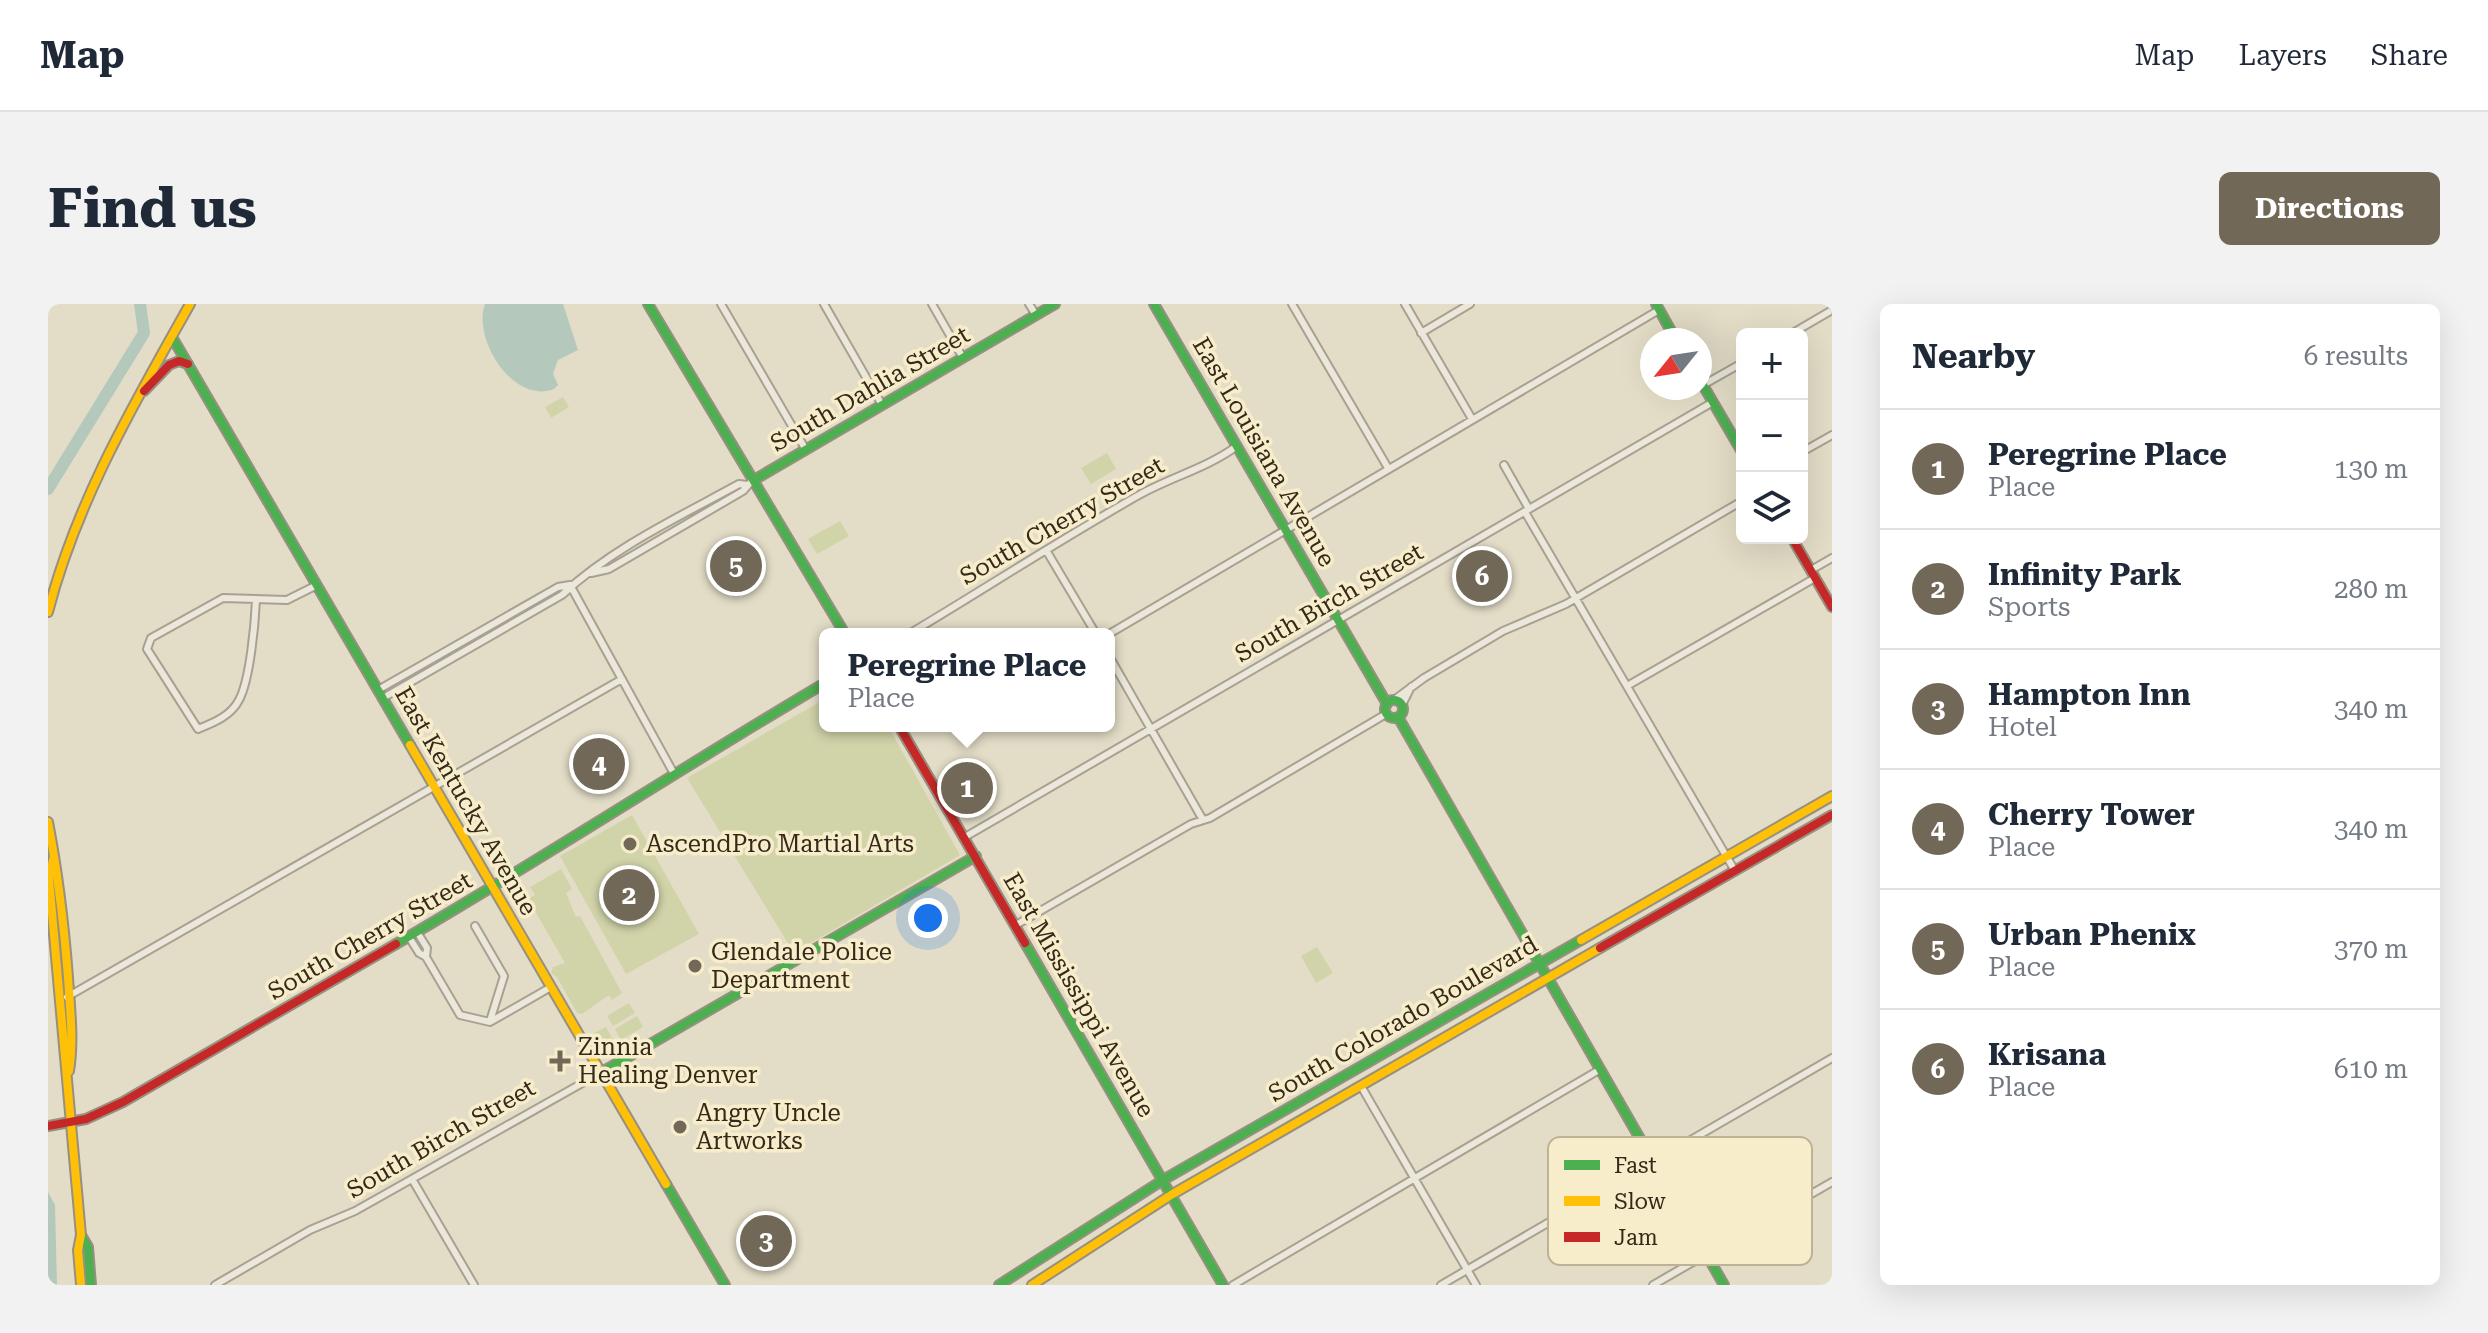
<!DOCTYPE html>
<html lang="en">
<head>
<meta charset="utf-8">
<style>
  body { margin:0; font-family:"Roboto Serif",serif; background:#f2f2f3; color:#1f2937 }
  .controls { position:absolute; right:24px; top:24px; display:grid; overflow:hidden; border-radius:12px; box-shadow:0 8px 32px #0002 }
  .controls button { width:72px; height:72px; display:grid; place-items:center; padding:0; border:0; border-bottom:2px solid #e0e1e3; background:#fff; color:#1f2937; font:40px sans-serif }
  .compass { position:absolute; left:1592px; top:24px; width:72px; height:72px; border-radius:50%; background:#fff; box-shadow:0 8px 32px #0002; rotate:240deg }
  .you { position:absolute; left:880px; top:614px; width:28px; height:28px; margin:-20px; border:6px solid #fff; border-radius:50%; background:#1a73e8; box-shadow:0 0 0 12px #1a73e833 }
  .badge { display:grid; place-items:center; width:52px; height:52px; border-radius:50%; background:#726857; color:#fff; font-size:26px; font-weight:700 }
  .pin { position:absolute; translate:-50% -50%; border:4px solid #fff; box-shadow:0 2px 8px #0006 }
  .popup { position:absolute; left:771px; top:324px; width:296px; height:104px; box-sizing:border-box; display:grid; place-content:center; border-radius:12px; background:#fff; filter:drop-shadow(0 2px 6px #0005); font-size:26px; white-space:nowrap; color:#747a83 }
  .popup b { font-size:30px; color:#1f2937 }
  .popup::after { content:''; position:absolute; left:50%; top:100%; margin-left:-16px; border:16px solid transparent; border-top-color:#fff }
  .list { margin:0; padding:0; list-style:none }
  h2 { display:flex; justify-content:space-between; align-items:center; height:104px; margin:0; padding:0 32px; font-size:34px }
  h2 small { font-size:26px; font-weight:400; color:#747a83 }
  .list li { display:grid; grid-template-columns:52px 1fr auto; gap:24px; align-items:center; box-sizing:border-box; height:120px; padding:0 32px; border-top:2px solid #e0e1e3 }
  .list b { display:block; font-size:30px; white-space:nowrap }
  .list p { margin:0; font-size:26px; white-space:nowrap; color:#747a83 }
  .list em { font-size:26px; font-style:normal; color:#747a83 }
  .icon { flex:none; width:44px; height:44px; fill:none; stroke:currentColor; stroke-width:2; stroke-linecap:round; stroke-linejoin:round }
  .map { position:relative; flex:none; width:1784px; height:981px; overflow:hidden; border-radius:12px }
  header { display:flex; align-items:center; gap:48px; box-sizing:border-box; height:112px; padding:0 40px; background:#fff; border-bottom:2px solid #e0e1e3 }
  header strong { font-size:38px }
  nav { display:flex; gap:44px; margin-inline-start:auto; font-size:28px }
  .intro { display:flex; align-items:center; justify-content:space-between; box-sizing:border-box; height:192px; padding:0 48px }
  h1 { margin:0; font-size:56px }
  .button { padding:20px 36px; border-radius:12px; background:#726857; color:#fff; font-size:28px; font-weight:700 }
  main { display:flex; gap:48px; padding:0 48px }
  aside { flex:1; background:#fff; border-radius:12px; box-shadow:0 8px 32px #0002 }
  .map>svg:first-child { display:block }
  .green { fill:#d1d4a9 }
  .water { fill:#b4c9bc }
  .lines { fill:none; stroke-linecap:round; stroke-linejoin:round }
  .river { stroke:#b4c9bc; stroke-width:12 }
  .street-casing { stroke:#a8a191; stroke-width:10 }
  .fast-casing { stroke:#979081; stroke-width:12 }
  .slow-casing { stroke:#979081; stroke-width:12 }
  .jam-casing { stroke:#979081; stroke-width:12 }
  .street { stroke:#ebe7da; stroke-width:6 }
  .fast { stroke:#4caf50; stroke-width:8 }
  .slow { stroke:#ffc107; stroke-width:8 }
  .jam { stroke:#c62828; stroke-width:8 }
  .poi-dot { fill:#726857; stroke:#f7edcb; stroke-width:3 }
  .labels { text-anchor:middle; stroke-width:7; stroke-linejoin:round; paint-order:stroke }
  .street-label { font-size:24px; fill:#35291a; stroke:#f7edcb }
  .poi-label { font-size:24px; fill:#35291a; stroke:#f7edcb; text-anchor:start }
  .key { fill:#f7edcb; stroke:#bdb296; stroke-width:2 }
  .key-label { font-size:22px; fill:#35291a }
</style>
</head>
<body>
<header>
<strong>Map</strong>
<nav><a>Map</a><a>Layers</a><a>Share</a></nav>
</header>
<div class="intro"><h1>Find us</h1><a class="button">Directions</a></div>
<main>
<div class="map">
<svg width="1784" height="981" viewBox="0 0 1784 981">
  <rect width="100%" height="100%" fill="#e3ddc7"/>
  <path class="green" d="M515 93 521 103 503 114 497 103Z
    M1059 149 1068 165 1043 180 1033 164Z
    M792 217 801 232 769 250 760 235Z
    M777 395V422H840L912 551 746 649 639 474Z
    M584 511 651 630 578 670 512 552Z
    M513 565 524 585 518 589 528 613 532 612 574 689 564 696 561 691 534 710 529 709 509 673 503 669 505 663 517 659 480 595 487 591 482 583Z
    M1269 643 1285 669 1268 679 1253 652Z
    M581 699 587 709 565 722 559 712Z
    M589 712 595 723 573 736 567 725Z
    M558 723 569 743 558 750 546 729Z"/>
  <path class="water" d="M437 0H515L530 46 510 56 505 70 510 81 506 85C465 101 424 34 437 0Z
    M0 888 7 901 9 981H0Z"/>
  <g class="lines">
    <path class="river" d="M0 185 96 29 92 0"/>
    <defs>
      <path id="street" d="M673 0 758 146
        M776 0 834 101
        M884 0 915 54
        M981 0 988 11
        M1244 0 1340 164
        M1357 0 1424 115
        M1373 29 1422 0
        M1743 30 1784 6
        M1655 81 1694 59
        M1754 148 1784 131
        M1456 161 1481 205
        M1477 208 1687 567
        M998 246 1048 330
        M1763 266 1784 254
        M543 269 561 265 695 187 702 179
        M522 281 625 468
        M208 296C207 319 202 376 191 396 183 412 165 419 150 425L99 345 103 334 175 294 239 296 269 281
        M861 330C938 284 1013 235 1091 191 1123 173 1159 164 1189 142
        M1061 330 1611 6
        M1061 352 1155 516
        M1579 382 1767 274
        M330 386 510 283 522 281
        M335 394 514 291C564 244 631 213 691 180L699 181
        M1346 396 1376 374 1455 327 1518 300 1694 197
        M1354 401 1363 383
        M917 533 1665 98
        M968 621 1143 520 1162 514 1338 410
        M427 622 456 672 442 717
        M369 628 379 644 378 653
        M361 633 371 649 378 653 412 711 442 718 503 683
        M19 693 574 375
        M1313 782 1428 981
        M364 875 426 981
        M167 981 262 926 307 907 554 768
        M1185 981 1551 766
        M1393 981 1784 754
        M1605 981 1784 878"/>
      <path id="fast" d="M600 0 797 330
        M1106 0 1339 400
        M1608 0 1628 36
        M124 33 362 441
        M1652 76 1694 148
        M706 176 1007 0
        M1337 405a9 9 0 1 1 18 0a9 9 0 1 1-18 0Z
        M1350 413 1676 981
        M977 639 1175 981
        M348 640C493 556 633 464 777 379
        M554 768 928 552
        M618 880 677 981
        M33 931 40 943 43 981
        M951 981 1115 876 1533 636"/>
      <path id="slow" d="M0 308C29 196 86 100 142 0
        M362 441 618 880
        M0 518C10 570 16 621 20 673 22 705 26 736 21 767
        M5 556 1 575 33 931 30 946 33 981
        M1533 636 1784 492
        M984 981 1123 891 1552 644"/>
      <path id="jam" d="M96 87 121 61 131 57 140 60
        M1744 234 1784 303
        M851 422 977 639
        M1552 644 1784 511
        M0 822 38 815 75 798 348 640"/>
    </defs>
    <use href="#street" class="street-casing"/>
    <use href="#fast" class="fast-casing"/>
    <use href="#slow" class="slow-casing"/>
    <use href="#jam" class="jam-casing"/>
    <use href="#street" class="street"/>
    <use href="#fast" class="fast"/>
    <use href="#slow" class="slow"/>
    <use href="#jam" class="jam"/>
  </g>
  <g class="poi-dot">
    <circle cx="582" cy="540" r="8"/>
    <circle cx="647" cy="662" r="8"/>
    <path d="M508 745h8v8h8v8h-8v8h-8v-8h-8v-8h8z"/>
    <circle cx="632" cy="823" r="8"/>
  </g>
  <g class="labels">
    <g class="street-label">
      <text transform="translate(822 85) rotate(-30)" y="8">South Dahlia Street</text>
      <text transform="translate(1216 148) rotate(60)" y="8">East Louisiana Avenue</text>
      <text transform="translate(1014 217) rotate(-30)" y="8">South Cherry Street</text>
      <text transform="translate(1281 299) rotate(-30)" y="8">South Birch Street</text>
      <text transform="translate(418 497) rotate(60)" y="8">East Kentucky Avenue</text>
      <text transform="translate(322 632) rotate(-30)" y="8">South Cherry Street</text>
      <text transform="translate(1031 691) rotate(60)" y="8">East Mississippi Avenue</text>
      <text transform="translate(1355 715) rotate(-30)" y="8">South Colorado Boulevard</text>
      <text transform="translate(393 835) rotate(-30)" y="8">South Birch Street</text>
    </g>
    <g class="poi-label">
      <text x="598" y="548">AscendPro Martial Arts</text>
      <text x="663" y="656">Glendale Police<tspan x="663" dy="28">Department</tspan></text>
      <text x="530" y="751">Zinnia<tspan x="530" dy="28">Healing Denver</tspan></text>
      <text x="648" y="817">Angry Uncle<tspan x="648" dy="28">Artworks</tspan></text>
    </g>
  </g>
  <rect x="1500" y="833" width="264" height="128" rx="12" class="key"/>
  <rect x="1516" y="856" width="36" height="10" fill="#4caf50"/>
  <rect x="1516" y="892" width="36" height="10" fill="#ffc107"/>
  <rect x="1516" y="928" width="36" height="10" fill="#c62828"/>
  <g class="key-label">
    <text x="1566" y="869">Fast</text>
    <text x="1566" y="905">Slow</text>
    <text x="1566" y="941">Jam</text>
  </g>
</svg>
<div class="controls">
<button>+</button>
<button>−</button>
<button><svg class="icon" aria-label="layers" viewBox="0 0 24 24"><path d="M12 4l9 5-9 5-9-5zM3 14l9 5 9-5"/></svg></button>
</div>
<svg class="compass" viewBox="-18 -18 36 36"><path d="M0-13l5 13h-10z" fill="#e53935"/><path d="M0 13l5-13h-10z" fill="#747a83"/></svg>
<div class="you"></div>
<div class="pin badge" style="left:919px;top:484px">1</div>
<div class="popup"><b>Peregrine Place</b>Place</div>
<div class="pin badge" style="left:581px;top:591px">2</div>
<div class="pin badge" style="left:718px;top:937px">3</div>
<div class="pin badge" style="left:551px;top:460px">4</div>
<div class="pin badge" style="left:688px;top:262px">5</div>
<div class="pin badge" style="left:1434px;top:272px">6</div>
</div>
<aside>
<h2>Nearby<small>6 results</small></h2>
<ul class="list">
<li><span class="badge">1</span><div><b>Peregrine Place</b><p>Place</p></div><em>130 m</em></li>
<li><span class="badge">2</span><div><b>Infinity Park</b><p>Sports</p></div><em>280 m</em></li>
<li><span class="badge">3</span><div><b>Hampton Inn</b><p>Hotel</p></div><em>340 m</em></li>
<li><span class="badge">4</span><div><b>Cherry Tower</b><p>Place</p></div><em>340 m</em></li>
<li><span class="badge">5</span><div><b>Urban Phenix</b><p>Place</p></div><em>370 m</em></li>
<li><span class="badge">6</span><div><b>Krisana</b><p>Place</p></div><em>610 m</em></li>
</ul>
</aside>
</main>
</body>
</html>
